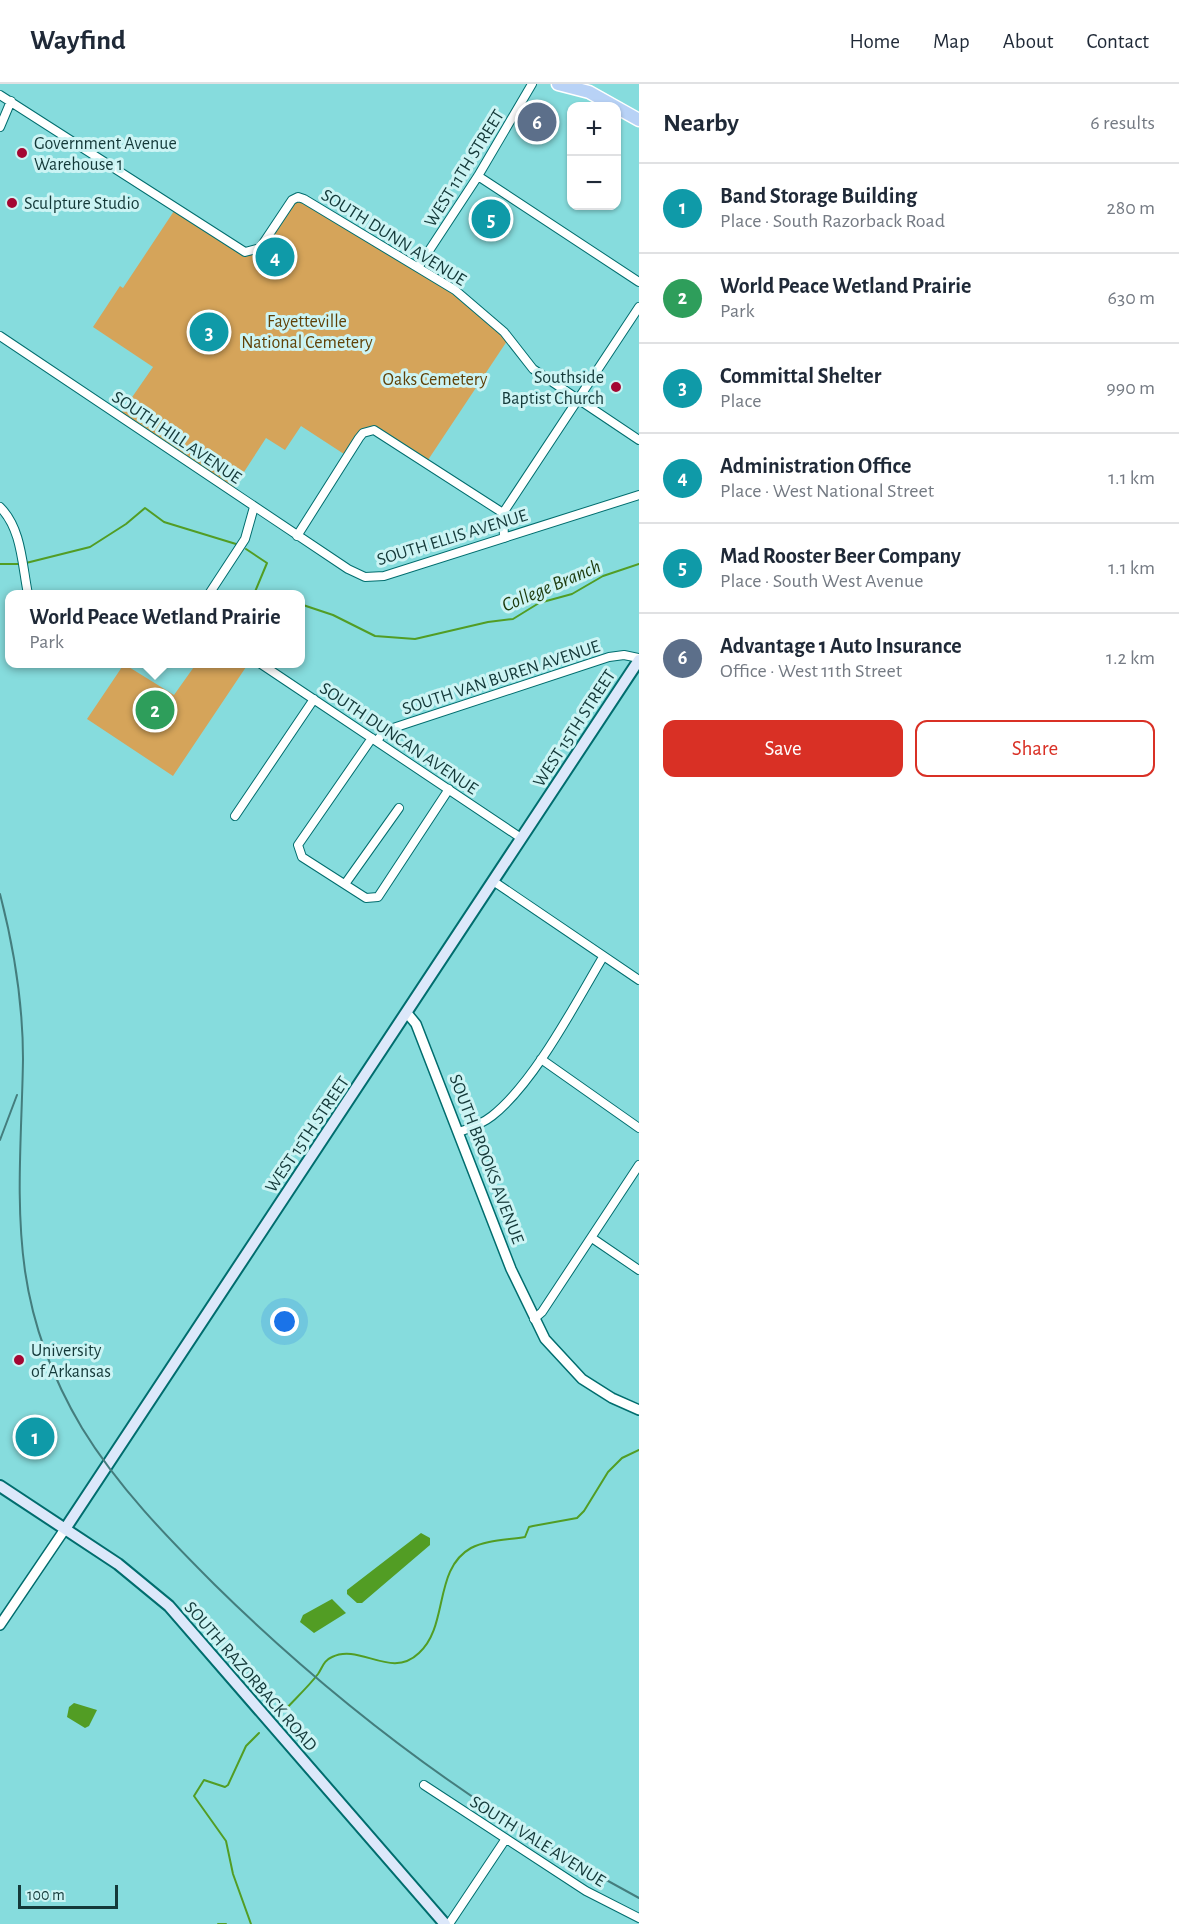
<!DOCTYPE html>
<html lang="en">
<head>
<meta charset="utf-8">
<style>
  body { margin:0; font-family:"Alegreya Sans",sans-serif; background:#f2f2f3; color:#1f2937 }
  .controls { position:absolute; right:18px; top:18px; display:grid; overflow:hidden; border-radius:12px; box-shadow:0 2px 4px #0004 }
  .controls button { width:54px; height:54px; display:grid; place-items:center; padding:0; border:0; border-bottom:2px solid #e0e1e3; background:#fff; color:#1f2937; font:30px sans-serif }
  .scale { position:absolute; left:18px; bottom:15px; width:100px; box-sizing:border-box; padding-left:6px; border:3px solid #143939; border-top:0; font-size:16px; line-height:21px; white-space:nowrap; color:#143939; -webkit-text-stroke:4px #ccf4f4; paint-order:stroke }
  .you { position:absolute; left:285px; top:1238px; width:21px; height:21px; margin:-15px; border:4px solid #fff; border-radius:50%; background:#1a73e8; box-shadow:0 0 0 9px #1a73e833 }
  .badge { display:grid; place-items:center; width:39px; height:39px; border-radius:50%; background:#d93025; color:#fff; font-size:20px; font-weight:700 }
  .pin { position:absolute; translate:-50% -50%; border:3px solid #fff; box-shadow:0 2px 6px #0006 }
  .popup { position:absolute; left:5px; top:506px; width:300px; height:78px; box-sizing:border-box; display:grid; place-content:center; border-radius:12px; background:#fff; filter:drop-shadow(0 2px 4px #0005); font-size:20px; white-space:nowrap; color:#747a83 }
  .popup b { font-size:22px; color:#1f2937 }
  .popup::after { content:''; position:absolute; left:50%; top:100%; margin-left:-12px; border:12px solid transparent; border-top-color:#fff }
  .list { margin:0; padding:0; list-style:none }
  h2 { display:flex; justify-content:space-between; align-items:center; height:78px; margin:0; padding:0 24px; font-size:26px }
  h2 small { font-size:20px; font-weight:400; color:#747a83 }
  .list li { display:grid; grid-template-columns:39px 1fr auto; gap:18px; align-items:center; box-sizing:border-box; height:90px; padding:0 24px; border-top:2px solid #e0e1e3 }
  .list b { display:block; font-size:22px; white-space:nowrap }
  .list p { margin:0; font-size:20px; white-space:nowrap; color:#747a83 }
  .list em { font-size:20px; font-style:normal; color:#747a83 }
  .actions { display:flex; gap:12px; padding:18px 24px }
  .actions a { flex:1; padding:14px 0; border:2px solid #d93025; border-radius:12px; text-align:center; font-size:21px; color:#d93025 }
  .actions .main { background:#d93025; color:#fff }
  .map { position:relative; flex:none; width:639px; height:1840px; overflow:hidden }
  header { display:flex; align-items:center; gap:36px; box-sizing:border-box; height:84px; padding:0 30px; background:#fff; border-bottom:2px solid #e0e1e3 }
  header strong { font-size:28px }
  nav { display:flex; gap:33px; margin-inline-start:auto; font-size:21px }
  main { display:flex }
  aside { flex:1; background:#fff }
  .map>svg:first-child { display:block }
  .green { fill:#d5a45a }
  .water { fill:#529d24 }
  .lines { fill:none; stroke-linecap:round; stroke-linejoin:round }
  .stream { stroke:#529d24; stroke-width:2 }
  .minor-casing { stroke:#006d6e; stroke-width:10 }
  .tertiary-casing { stroke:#006d6e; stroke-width:12 }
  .secondary-casing { stroke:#006d6e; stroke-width:14 }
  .primary-casing { stroke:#fff; stroke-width:15 }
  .minor { stroke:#fff; stroke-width:8 }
  .tertiary { stroke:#fff; stroke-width:9 }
  .secondary { stroke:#dce8fa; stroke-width:10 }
  .primary { stroke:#b8d2f6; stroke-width:12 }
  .rail { stroke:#447d7d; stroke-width:2 }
  .poi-dot { fill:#a40732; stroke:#ccf4f4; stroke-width:2 }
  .labels { text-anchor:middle; stroke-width:6; stroke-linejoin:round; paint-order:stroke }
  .poi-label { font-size:18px; fill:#143939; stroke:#ccf4f4; text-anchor:start }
  .street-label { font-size:18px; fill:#143939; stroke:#ccf4f4 }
  .park-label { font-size:18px; fill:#604107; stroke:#ccf4f4 }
  .water-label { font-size:20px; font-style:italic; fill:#1d3b0d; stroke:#ccf4f4 }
</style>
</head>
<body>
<header>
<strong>Wayfind</strong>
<nav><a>Home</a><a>Map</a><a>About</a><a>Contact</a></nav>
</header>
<main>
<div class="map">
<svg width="639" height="1840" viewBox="0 0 639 1840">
  <rect width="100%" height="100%" fill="#86dcdd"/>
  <path class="green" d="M295 114 442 197 509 254 426 379 369 347 347 372 301 342 285 366 266 354 231 408 119 332 153 283 93 243 120 202 123 204 176 124 240 166 255 167Z
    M124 580 174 611 196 580H248L173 692 87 635Z"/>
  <path class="water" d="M421 1449 430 1454V1461L362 1519H357L347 1510V1506Z
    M332 1515 346 1529 314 1549 300 1538 303 1531Z
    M74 1619 97 1626 89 1642 85 1644 67 1633 69 1623Z"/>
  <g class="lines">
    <path class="stream" d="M246 465 267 479 254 510
      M26 479 90 463 126 440 145 424 164 438 236 460
      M0 480H21
      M300 520 333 531 375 552 415 555 488 538 513 535 539 519 572 510 603 492 639 480
      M284 1627C294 1616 309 1602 318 1590 323 1583 323 1577 332 1573 360 1559 391 1596 419 1569 449 1542 433 1485 471 1464 486 1456 508 1456 525 1453L529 1443 533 1442 577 1434 584 1427 608 1388 622 1374 639 1366
      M218 1840H226
      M251 1840 233 1790 226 1757 194 1712 204 1696 225 1703 228 1701 246 1662 259 1649"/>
    <defs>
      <path id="minor" d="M0 11 245 168 260 164 292 116 298 113 304 115 455 206 504 248 533 285 639 356
        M0 43 11 17
        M478 92 639 198
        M419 182 478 92 532 0
        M0 252 348 485 365 493 384 492 639 411
        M0 423C22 445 22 481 28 510
        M503 429 639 223
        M297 452 359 354 363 349 374 346 503 429 504 454
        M209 510 245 455 254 423
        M261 580 521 754
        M372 654 298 761 302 773 366 814 378 813 449 705
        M377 657 384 647 609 573 624 571 639 574
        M235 732 314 615
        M493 797 639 896
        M345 800 399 724
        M541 975 639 1044
        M459 1048C471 1044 482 1040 492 1032 535 998 575 920 603 873
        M592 1154 639 1186
        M534 1235 542 1228 639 1081
        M424 1701 586 1807 639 1834
        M449 1840 505 1756"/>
      <path id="tertiary" d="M407 929 416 940 511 1185 545 1255 582 1295 612 1314 639 1326
        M0 1541 65 1445"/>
      <path id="secondary" d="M0 1402 118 1480 169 1522 445 1840
        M65 1445 639 576"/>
      <path id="primary" d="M558 0 589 8 639 36"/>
    </defs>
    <use href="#minor" class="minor-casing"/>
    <use href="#tertiary" class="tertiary-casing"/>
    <use href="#secondary" class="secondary-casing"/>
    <use href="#primary" class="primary-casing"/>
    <use href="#minor" class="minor"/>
    <use href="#tertiary" class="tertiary"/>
    <use href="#secondary" class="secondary"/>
    <use href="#primary" class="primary"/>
    <path class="rail" d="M0 810C14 864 23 918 23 975 22 1046 15 1117 25 1187 33 1242 54 1297 82 1344 118 1403 167 1453 215 1501 341 1625 483 1730 639 1814
      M0 1056 17 1011"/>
  </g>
  <g class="poi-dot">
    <circle cx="22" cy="69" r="6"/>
    <circle cx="12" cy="119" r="6"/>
    <circle cx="616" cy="303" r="6"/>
    <circle cx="19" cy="1276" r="6"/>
  </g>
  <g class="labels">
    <g class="poi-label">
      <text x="34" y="65">Government Avenue<tspan x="34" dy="21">Warehouse 1</tspan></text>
      <text x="24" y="125">Sculpture Studio</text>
      <text x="604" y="299" text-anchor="end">Southside<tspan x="604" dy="21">Baptist Church</tspan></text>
      <text x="31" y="1272">University<tspan x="31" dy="21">of Arkansas</tspan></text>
    </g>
    <g class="street-label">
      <text transform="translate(464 84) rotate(-58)" y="6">WEST 11TH STREET</text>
      <text transform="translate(394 153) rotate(32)" y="6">SOUTH DUNN AVENUE</text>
      <text transform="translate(177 353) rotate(34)" y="6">SOUTH HILL AVENUE</text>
      <text transform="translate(452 453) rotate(-17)" y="6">SOUTH ELLIS AVENUE</text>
      <text transform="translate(501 593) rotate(-18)" y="6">SOUTH VAN BUREN AVENUE</text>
      <text transform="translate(574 644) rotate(-57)" y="6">WEST 15TH STREET</text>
      <text transform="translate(399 654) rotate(34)" y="6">SOUTH DUNCAN AVENUE</text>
      <text transform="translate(307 1050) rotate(-56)" y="6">WEST 15TH STREET</text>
      <text transform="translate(487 1075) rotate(69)" y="6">SOUTH BROOKS AVENUE</text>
      <text transform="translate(251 1592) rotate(49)" y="6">SOUTH RAZORBACK ROAD</text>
      <text transform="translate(538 1757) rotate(32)" y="6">SOUTH VALE AVENUE</text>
    </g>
    <g class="park-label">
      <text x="307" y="243">Fayetteville<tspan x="307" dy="21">National Cemetery</tspan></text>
      <text x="435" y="301">Oaks Cemetery</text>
    </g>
    <g class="water-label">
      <text transform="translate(551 501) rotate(-23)" y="7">College Branch</text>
    </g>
  </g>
</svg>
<div class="controls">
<button>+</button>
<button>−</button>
</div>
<div class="scale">100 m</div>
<div class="you"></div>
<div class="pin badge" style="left:35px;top:1353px;background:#0f9aa8">1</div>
<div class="pin badge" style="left:155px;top:626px;background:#2e9e5b">2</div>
<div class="popup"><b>World Peace Wetland Prairie</b>Park</div>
<div class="pin badge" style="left:209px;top:248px;background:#0f9aa8">3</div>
<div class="pin badge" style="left:275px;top:173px;background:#0f9aa8">4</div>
<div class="pin badge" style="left:491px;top:135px;background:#0f9aa8">5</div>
<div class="pin badge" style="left:537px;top:38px;background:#5c6f8a">6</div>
</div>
<aside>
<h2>Nearby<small>6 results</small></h2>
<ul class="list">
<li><span class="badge" style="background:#0f9aa8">1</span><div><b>Band Storage Building</b><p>Place · South Razorback Road</p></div><em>280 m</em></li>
<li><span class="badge" style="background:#2e9e5b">2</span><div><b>World Peace Wetland Prairie</b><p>Park</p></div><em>630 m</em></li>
<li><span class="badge" style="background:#0f9aa8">3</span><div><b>Committal Shelter</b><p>Place</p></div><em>990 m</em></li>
<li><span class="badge" style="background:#0f9aa8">4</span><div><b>Administration Office</b><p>Place · West National Street</p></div><em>1.1 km</em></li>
<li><span class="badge" style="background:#0f9aa8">5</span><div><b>Mad Rooster Beer Company</b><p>Place · South West Avenue</p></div><em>1.1 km</em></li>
<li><span class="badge" style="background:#5c6f8a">6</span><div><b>Advantage 1 Auto Insurance</b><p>Office · West 11th Street</p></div><em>1.2 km</em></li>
</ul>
<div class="actions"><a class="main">Save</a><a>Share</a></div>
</aside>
</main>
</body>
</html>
